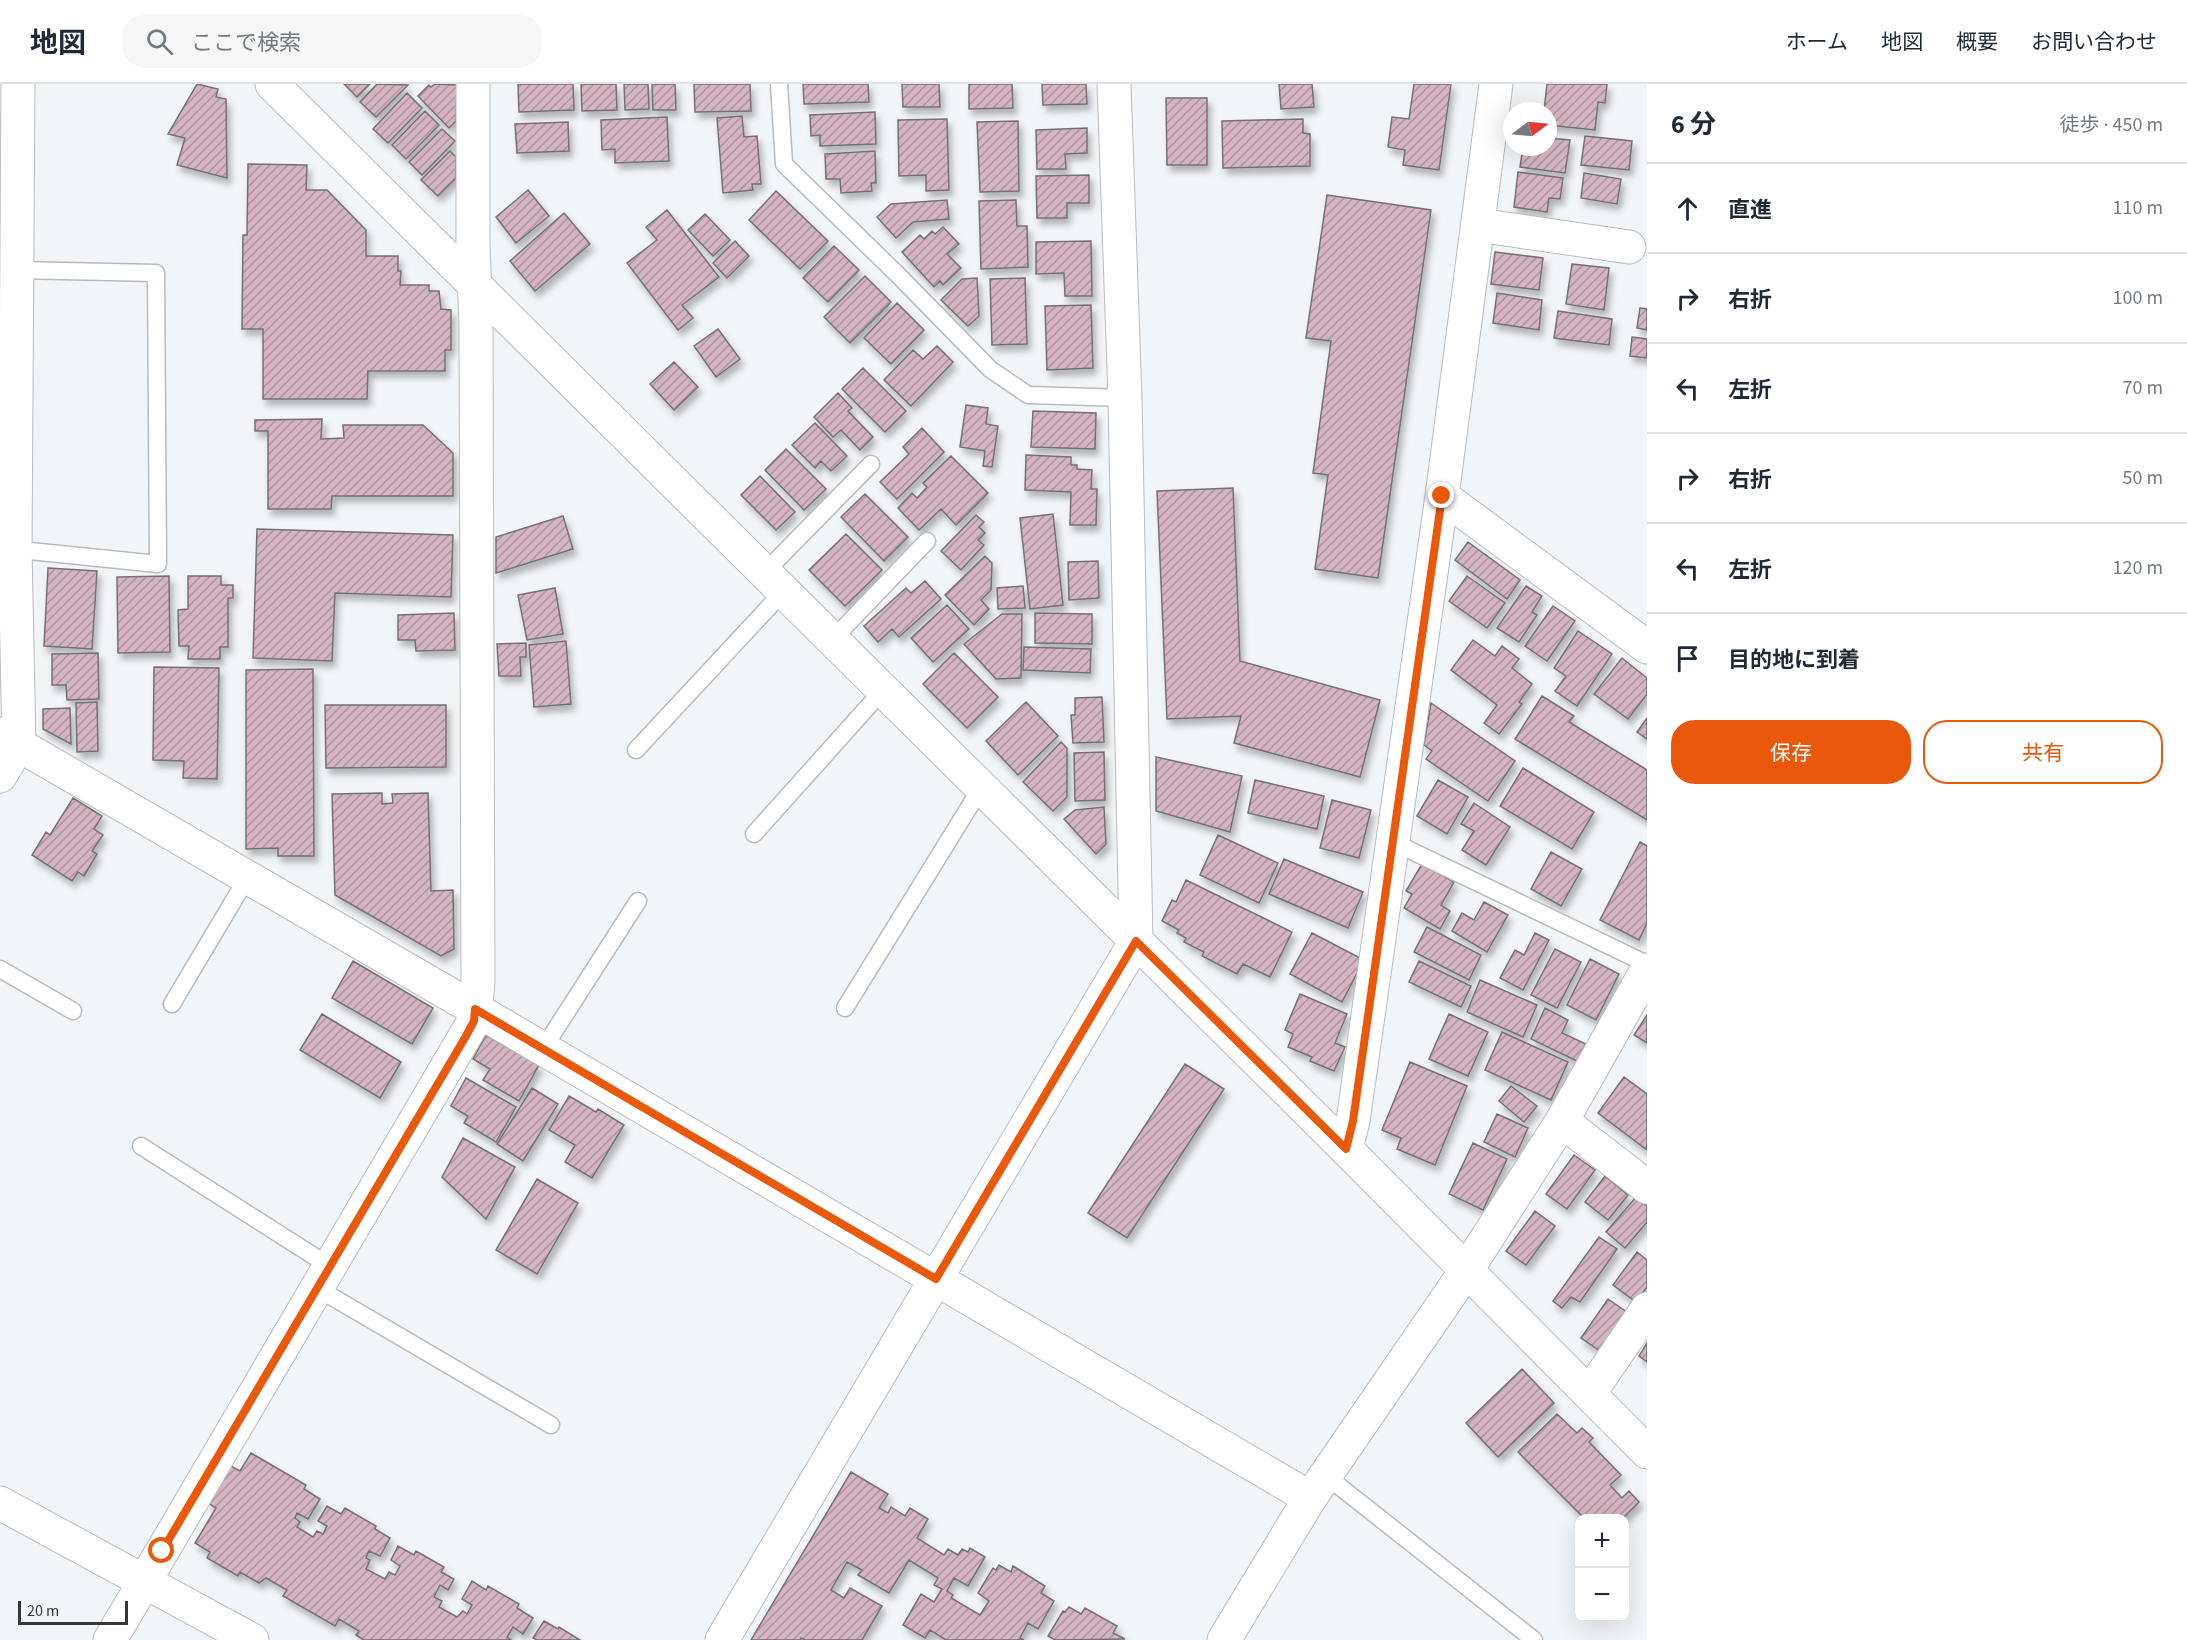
<!DOCTYPE html>
<html lang="ja">
<head>
<meta charset="utf-8">
<style>
  body { margin:0; font-family:"Source Sans 3","Noto Sans JP",sans-serif; background:#f6f6f7; color:#1f2937 }
  .controls { position:absolute; right:18px; bottom:18px; display:grid; overflow:hidden; border-radius:12px; box-shadow:0 6px 24px #0002 }
  .controls button { width:54px; height:54px; display:grid; place-items:center; padding:0; border:0; border-bottom:2px solid #e0e1e3; background:#fff; color:#1f2937; font:30px sans-serif }
  .compass { position:absolute; left:1503px; top:18px; width:54px; height:54px; border-radius:50%; background:#fff; box-shadow:0 6px 24px #0002; rotate:74deg }
  .scale { position:absolute; left:18px; bottom:15px; width:110px; box-sizing:border-box; padding-left:6px; border:3px solid #363738; border-top:0; font-size:16px; line-height:21px; white-space:nowrap; color:#363738; -webkit-text-stroke:4px #f2f5f8; paint-order:stroke }
  .stop { position:absolute; width:18px; height:18px; margin:-14px; border:4px solid #ea580c; border-radius:50%; background:#fff }
  .stop.end { background:#ea580c; border-color:#fff; box-shadow:0 2px 6px #0008 }
  .list { margin:0; padding:0; list-style:none }
  h2 { display:flex; justify-content:space-between; align-items:center; height:78px; margin:0; padding:0 24px; font-size:26px }
  h2 small { font-size:20px; font-weight:400; color:#747a83 }
  .list li { display:grid; grid-template-columns:39px 1fr auto; gap:18px; align-items:center; box-sizing:border-box; height:90px; padding:0 24px; border-top:2px solid #e0e1e3 }
  .list b { display:block; font-size:22px; white-space:nowrap }
  .list em { font-size:20px; font-style:normal; color:#747a83 }
  .actions { display:flex; gap:12px; padding:18px 24px }
  .actions a { flex:1; padding:14px 0; border:2px solid #ea580c; border-radius:24px; text-align:center; font-size:21px; color:#ea580c }
  .actions .main { background:#ea580c; color:#fff }
  .icon { flex:none; width:33px; height:33px; fill:none; stroke:currentColor; stroke-width:2; stroke-linecap:round; stroke-linejoin:round }
  .map { position:relative; flex:none; width:1647px; height:1556px; overflow:hidden }
  header { display:flex; align-items:center; gap:36px; box-sizing:border-box; height:84px; padding:0 30px; background:#fff; border-bottom:2px solid #e0e1e3 }
  header strong { font-size:28px }
  nav { display:flex; gap:33px; margin-inline-start:auto; font-size:21px }
  .search { width:420px; height:54px; background:#f6f6f7; display:flex; align-items:center; gap:15px; box-sizing:border-box; padding:0 21px; border-radius:24px; color:#747a83; font-size:22px }
  main { display:flex }
  aside { flex:1; background:#fff }
  .map>svg:first-child { display:block }
  .building { fill:url(#building-hatch); stroke:#757173; stroke-width:1.5; filter:url(#shadow) }
  .lines { fill:none; stroke-linecap:round; stroke-linejoin:round }
  .lane-casing { stroke:#b8bbbe; stroke-width:19 }
  .street-casing { stroke:#b8bbbe; stroke-width:35 }
  .secondary-casing { stroke:#b8bbbe; stroke-width:35 }
  .lane { stroke:#fff; stroke-width:16 }
  .street { stroke:#fff; stroke-width:33 }
  .secondary { stroke:#fff; stroke-width:33 }
  .route { stroke:#ea580c; stroke-width:8 }
</style>
</head>
<body>
<header>
<strong>地図</strong>
<div class="search"><svg class="icon" aria-label="search" viewBox="0 0 24 24"><circle cx="10" cy="10" r="6"/><path d="M15 15l6 6"/></svg>ここで検索</div>
<nav><a>ホーム</a><a>地図</a><a>概要</a><a>お問い合わせ</a></nav>
</header>
<main>
<div class="map">
<svg width="1647" height="1556" viewBox="0 0 1647 1556">
  <defs>
    <pattern id="building-hatch" width="6" height="6" patternUnits="userSpaceOnUse" patternTransform="scale(1.5)"><rect width="6" height="6" fill="#d4b4c1"/><path d="M-1 1l2-2M0 6l6-6M5 7l2-2" fill="none" stroke="#ad939e"/></pattern>
    <filter id="shadow"><feDropShadow dx="3.5" dy="6" stdDeviation="3" flood-color="#0004"/></filter>
  </defs>
  <rect width="100%" height="100%" fill="#f2f5f8"/>
  <path class="building" d="M197 0 218 5 216 13 226 15 227 94 177 81 185 54 168 50Z
    M344 0H370L357 13Z
    M377 0 408 1 376 33 360 18Z
    M435 0 457 1 456 37 449 44 418 12 429 1 431 3Z
    M518 0H573L574 26 519 28Z
    M581 0H616L617 26 582 27Z
    M624 0H648L649 25 625 26Z
    M652 0H675L676 26H653Z
    M694 0H750L751 27 695 28Z
    M803 0H868L869 18 804 20Z
    M902 0H939L940 23H903Z
    M969 0H1012L1013 24 969 25Z
    M1042 0H1086L1087 20 1043 21Z
    M1279 0H1312L1314 23 1281 25Z
    M1414 0H1451L1439 86 1403 81 1405 66 1388 63 1392 33 1409 35Z
    M1547 0H1607L1605 19 1598 18 1595 46 1548 41V27H1544Z
    M407 9 422 24 388 59 373 45Z
    M1166 14H1207V81H1167Z
    M425 27 439 41 406 75 392 61Z
    M875 28 876 60 820 62V51L811 52 810 31Z
    M742 32 744 53 757 52 761 100H752L753 106 723 109 717 34Z
    M667 33 669 77 615 79V65L602 66 601 36Z
    M947 35 949 106 926 107V91L899 92 898 36Z
    M1303 35V49L1310 50V82L1223 84 1222 37Z
    M1018 37 1019 107 980 108 977 38Z
    M568 38 569 67 517 69 515 40Z
    M1087 44V69L1065 70 1066 85H1037L1036 46Z
    M442 45 455 57 422 91 409 78Z
    M1585 52 1632 57 1629 86 1581 81Z
    M1548 54 1570 56 1565 89 1520 83 1523 63H1548Z
    M450 67 456 73V94L438 112 421 96Z
    M875 67 876 99H871L872 107 841 109 840 95H826L825 70Z
    M248 80 307 81 306 106H327L366 146V172H398V187H401L400 201H429V207H439L441 225 451 226V266H445V287H368L367 315H263V245H242L243 151H247Z
    M1518 88 1563 94 1560 115 1549 114 1547 128 1514 123Z
    M1584 89 1621 95 1617 120 1581 114Z
    M1089 91V119H1067V134H1037L1036 92Z
    M528 106 549 132 516 159 496 133Z
    M776 107 828 157 800 185 749 136Z
    M1327 111 1431 126 1378 494 1315 485 1328 391 1313 389 1331 257 1306 254Z
    M947 116 949 135 913 138 896 154 877 133 891 120Z
    M1016 116 1017 142H1027L1028 183 981 185 979 117Z
    M667 126 719 193 682 221 693 234 678 246 627 179 657 156 646 143Z
    M564 129 590 160 535 207 510 177Z
    M705 130 730 156 713 172 688 146Z
    M943 143 959 160 947 170 961 184 943 201 940 197 934 203 902 168 920 151 924 155 932 147 935 150Z
    M735 157 749 172 727 194 713 179Z
    M1091 157 1092 212H1065L1064 189 1036 190V158Z
    M834 162 859 186 828 218 803 194Z
    M1495 168 1543 174 1539 206 1491 200Z
    M1572 180 1609 184 1604 226 1566 220Z
    M865 192 891 218 850 259 824 233Z
    M977 194 979 232 968 242 941 216 962 195Z
    M1025 194 1027 260 992 261 990 195Z
    M1497 209 1542 216 1539 246 1493 239Z
    M897 219 924 246 891 280 864 254Z
    M1091 221 1093 284 1047 286 1045 222Z
    M1640 224 1647 225V246L1637 244Z
    M1558 227 1612 235 1609 261 1554 254Z
    M718 245 740 275 716 293 694 262Z
    M1632 253 1647 255V274L1630 272Z
    M937 262 953 278 911 322 884 296 913 266 923 275Z
    M674 278 698 303 674 326 650 300Z
    M863 284 906 327 885 348 842 305Z
    M838 309 852 324 848 327 873 353 860 366 841 346 833 353 814 333Z
    M966 321 988 324 986 340 998 342 992 383 983 382 985 367 960 363Z
    M1033 327 1096 329 1095 365 1031 363Z
    M322 335 321 355 344 354 343 341H423L453 369V412H332L331 425H268V347H255V336Z
    M815 339 847 372 831 387 821 377 815 384 792 361Z
    M922 344 944 368 897 415 880 398 909 370 903 363Z
    M786 365 826 405 804 426 765 386Z
    M1026 371 1071 373V381H1077V385L1092 386 1091 405H1097L1096 441H1070L1071 408 1025 406Z
    M951 372 988 409 956 441 941 425 919 446 898 424 912 409 917 414 927 403 923 399Z
    M760 392 795 428 776 446 741 411Z
    M1233 404 1240 577 1380 616 1360 693 1234 659 1241 632 1167 635 1157 407Z
    M865 410 908 453 884 477 841 433Z
    M1053 430 1063 521 1030 525 1020 434Z
    M976 431 984 438 979 443 985 449 978 456 984 461 961 486 941 467Z
    M563 432 573 465 496 489V453Z
    M257 445 453 451 451 513 335 509 332 577 253 574Z
    M846 450 882 486 845 522 809 486Z
    M1468 458 1520 496 1507 515 1455 476Z
    M985 472 992 479 991 506 981 516 989 525 974 541 945 511Z
    M1098 477 1099 514 1069 516 1068 478Z
    M48 484 97 487 92 565 44 562Z
    M169 492 170 568 118 569 117 493Z
    M188 492H221V501H233V514H228V563H220V575H188L189 562H179L178 526 188 525Z
    M1467 492 1505 519 1487 544 1449 517Z
    M925 497 941 515 899 553 892 545 878 558 864 542 906 504 911 509Z
    M1023 502 1025 524 998 525 997 504Z
    M1526 502 1542 512 1532 528 1537 531 1519 558 1497 544Z
    M555 504 563 550 527 556 518 511Z
    M947 521 969 545 933 578 911 554Z
    M1553 522 1575 537 1547 577 1525 562Z
    M454 529 455 566 416 567 415 556H398V531Z
    M1035 529 1092 530V560L1035 559Z
    M1002 530H1022L1021 594 996 595 964 560Z
    M1578 547 1612 570 1577 622 1555 607 1566 592 1554 584Z
    M1473 556 1495 572 1502 562 1519 575 1512 584 1532 600 1519 618 1522 620 1499 650 1484 639 1497 621 1451 586Z
    M566 557 571 620 534 623 529 561Z
    M526 559V573H520L521 592H499L497 560Z
    M1024 563 1091 565 1090 589 1023 586Z
    M98 569 99 615 67 616 66 601H52V570Z
    M954 569 998 613 967 644 923 600Z
    M1622 574 1647 594V610L1628 635 1594 610Z
    M154 583 219 584 217 695 183 694 184 677 153 676Z
    M313 585 314 772H278V764L246 765V586Z
    M1542 612 1574 632 1569 638 1647 686V736L1515 655Z
    M1102 613 1104 658 1073 659 1071 631H1075V614Z
    M97 618 98 667 77 668 76 619Z
    M1026 618 1058 652 1018 691 986 657Z
    M1431 619 1515 677 1488 717 1426 675 1432 667 1424 661Z
    M325 621H446V683L326 684Z
    M70 624 71 660 43 645V625Z
    M1647 634V655L1637 648Z
    M1061 658 1067 664V713L1053 727 1023 698Z
    M1104 668 1105 716 1075 717 1074 669Z
    M1156 673 1242 692 1230 748 1156 727Z
    M1523 684 1594 728 1572 765 1500 722Z
    M1255 696 1324 712 1317 745 1248 729Z
    M1438 696 1468 713 1447 750 1417 732Z
    M382 709V720L393 719 392 710 428 709 431 807 453 806 454 865 441 872 335 811 332 710Z
    M73 714 102 732 94 745 103 751 92 767 97 770 84 792 78 788 72 797 32 771 46 748 50 751Z
    M1332 716 1371 726 1359 774 1320 764Z
    M1474 719 1510 743 1486 781 1462 766 1474 747 1461 740Z
    M1104 723 1106 760 1096 770 1064 735 1075 726Z
    M1218 751 1278 779 1259 819 1200 791Z
    M1640 758 1647 762V839L1639 856 1600 836Z
    M1551 768 1582 785 1561 822 1531 805Z
    M1284 775 1363 808 1348 844 1269 810Z
    M1422 780 1454 798 1441 821 1450 827 1440 845 1404 824 1412 810 1406 807Z
    M1186 796 1292 848 1270 893 1243 880 1237 890 1202 872 1204 868 1184 858 1186 854 1177 849 1179 846 1162 837 1172 816 1176 818Z
    M1484 818 1508 831 1487 868 1452 847 1462 829 1474 836Z
    M1427 843 1481 871 1469 896 1414 868Z
    M1312 849 1364 876 1342 918 1290 890Z
    M1535 849 1549 856 1523 906 1500 894 1515 866 1524 871Z
    M1555 865 1581 878 1557 924 1531 911Z
    M1590 875 1619 890 1596 936 1567 921Z
    M353 877 433 924 412 960 332 914Z
    M1419 877 1471 902 1461 923 1409 898Z
    M1480 896 1537 921 1523 953 1467 928Z
    M1300 910 1347 930 1335 959 1345 963 1334 987 1310 977 1312 973 1288 963 1293 950 1285 946Z
    M1545 924 1568 936 1562 949 1586 960 1577 977 1531 955Z
    M322 930 401 978 380 1014 300 966Z
    M1449 930 1488 948 1468 992 1429 975Z
    M1647 931V959L1634 951Z
    M1502 948 1568 978 1551 1016 1485 986Z
    M486 951 539 981 519 1017 483 996 490 985 473 975Z
    M1410 978 1467 1002 1435 1081 1397 1065 1401 1054 1382 1046Z
    M1185 980 1224 1005 1127 1154 1088 1129Z
    M1624 993 1647 1010V1066L1598 1029Z
    M466 994 516 1023 496 1058 464 1039 468 1032 451 1022Z
    M1511 1002 1537 1022 1524 1038 1499 1017Z
    M532 1004 558 1020 523 1077 497 1060Z
    M569 1012 596 1028 598 1025 624 1041 592 1094 565 1078 575 1061 549 1046Z
    M1497 1030 1528 1044 1515 1073 1484 1058Z
    M463 1054 515 1083 486 1135 442 1093Z
    M1473 1059 1507 1075 1483 1126 1449 1110Z
    M1574 1071 1595 1086 1567 1125 1546 1110Z
    M1605 1092 1628 1111 1608 1136 1585 1118Z
    M537 1095 578 1119 537 1190 496 1166Z
    M1636 1113 1647 1122V1138L1625 1164 1606 1148Z
    M1535 1127 1555 1142 1526 1181 1506 1167Z
    M1599 1153 1617 1165 1580 1218 1571 1213 1562 1224 1553 1217Z
    M1637 1168 1647 1176V1203L1636 1218 1613 1201Z
    M1608 1215 1631 1231 1603 1269 1581 1254Z
    M1647 1259V1278L1639 1272Z
    M1522 1285 1554 1319 1498 1373 1466 1339Z
    M1557 1330 1577 1349 1582 1344 1593 1354 1589 1358 1621 1391 1610 1401 1622 1414 1629 1407 1639 1418 1623 1434H1584L1518 1368Z
    M251 1369 306 1401 304 1405 320 1415 308 1435 297 1429 295 1434 300 1438 297 1443 313 1453 317 1447 323 1450 327 1442 318 1437 327 1422 341 1430 345 1424 376 1442 375 1445 390 1454 380 1472 369 1467 366 1474 370 1476 366 1485 385 1495 389 1488 395 1491 400 1482 391 1476 398 1462 414 1471 416 1467 444 1483 441 1488 454 1495 448 1506 440 1501 434 1513 442 1517 439 1523 457 1533 463 1527 467 1530 472 1521 462 1515 472 1497 486 1506 488 1502 519 1520 517 1524 533 1534 523 1550 513 1543 507 1553 511 1556H364L356 1551 359 1547 339 1535 335 1542 283 1512 287 1506 266 1494 259 1499 240 1488 238 1492 207 1474 210 1468 195 1459 216 1424 208 1419 229 1381 240 1387Z
    M851 1388 888 1410 879 1424 888 1429 891 1423 905 1432 910 1424 928 1435 917 1454 944 1471 948 1465 958 1471 962 1465 968 1468 970 1464 985 1473 968 1502 954 1494 947 1507 953 1511 951 1514 980 1531 989 1517 978 1509 993 1484 996 1486 999 1481 1011 1488 1013 1482 1045 1502 1041 1509 1054 1517 1038 1545 1028 1539 1020 1554 1024 1556H946L930 1546 925 1554 903 1541 921 1510 934 1518 942 1505 934 1501 938 1494 909 1476 889 1509 858 1491 862 1486 847 1478 831 1506 844 1514 850 1504 882 1522 862 1556H805L801 1554 800 1556H751Z
    M1069 1523 1081 1530 1085 1524 1117 1542 1113 1549 1125 1555 1055 1556 1048 1552 1063 1527 1065 1528Z
    M544 1537 558 1545 559 1543 580 1556H537L533 1554Z"/>
  <g class="lines">
    <defs>
      <path id="lane" d="M779 0 784 80 898 191 990 285 1028 311 1125 314
        M10 465 158 480 156 189 17 186
        M764 489 871 380
        M832 556 927 457
        M636 666 783 508
        M754 750 883 606
        M1393 758 1647 880
        M0 885 73 927
        M172 920 247 794
        M845 924 981 704
        M543 965 638 817
        M141 1062 331 1183
        M317 1204 551 1341
        M1325 1391 1534 1556"/>
      <path id="street" d="M1478 141 1629 163
        M1442 412 1647 563
        M0 650 475 925 1310 1414
        M0 692 19 660 15 467 18 0
        M1562 1037 1647 1103
        M1346 1065 1353 1037 1442 412 1496 0
        M1589 1310 1647 1225
        M0 1419 252 1556
        M110 1556 474 937 478 899 476 244 473 159V0
        M722 1556 1136 857 1125 314 1114 0
        M1224 1556 1310 1414 1466 1187 1562 1037 1647 886"/>
      <path id="secondary" d="M272 0 1346 1065 1647 1368"/>
    </defs>
    <use href="#lane" class="lane-casing"/>
    <use href="#street" class="street-casing"/>
    <use href="#secondary" class="secondary-casing"/>
    <use href="#lane" class="lane"/>
    <use href="#street" class="street"/>
    <use href="#secondary" class="secondary"/>
  </g>
  <g class="lines">
    <path class="route" d="M162 1467 466 952 474 937 475 925 936 1195 1136 857 1346 1065 1353 1037 1442 412"/>
  </g>
</svg>
<div class="controls">
<button>+</button>
<button>−</button>
</div>
<svg class="compass" viewBox="-18 -18 36 36"><path d="M0-13l5 13h-10z" fill="#e53935"/><path d="M0 13l5-13h-10z" fill="#747a83"/></svg>
<div class="scale">20 m</div>
<div class="stop" style="left:162px;top:1467px"></div>
<div class="stop end" style="left:1442px;top:412px"></div>
</div>
<aside>
<h2>6 分<small>徒歩 · 450 m</small></h2>
<ul class="list">
<li><svg class="icon" aria-label="ahead" viewBox="0 0 24 24"><path d="M12 20V5M6 11l6-6 6 6"/></svg><div><b>直進</b></div><em>110 m</em></li>
<li><svg class="icon" aria-label="right" viewBox="0 0 24 24"><path d="M7 20v-9h11M14 6l5 5-5 5"/></svg><div><b>右折</b></div><em>100 m</em></li>
<li><svg class="icon" aria-label="left" viewBox="0 0 24 24"><path d="M17 20v-9H6M10 6l-5 5 5 5"/></svg><div><b>左折</b></div><em>70 m</em></li>
<li><svg class="icon" aria-label="right" viewBox="0 0 24 24"><path d="M7 20v-9h11M14 6l5 5-5 5"/></svg><div><b>右折</b></div><em>50 m</em></li>
<li><svg class="icon" aria-label="left" viewBox="0 0 24 24"><path d="M17 20v-9H6M10 6l-5 5 5 5"/></svg><div><b>左折</b></div><em>120 m</em></li>
<li><svg class="icon" aria-label="arrive" viewBox="0 0 24 24"><path d="M6 21V4h12l-3 4 3 4H6"/></svg><div><b>目的地に到着</b></div></li>
</ul>
<div class="actions"><a class="main">保存</a><a>共有</a></div>
</aside>
</main>
</body>
</html>
